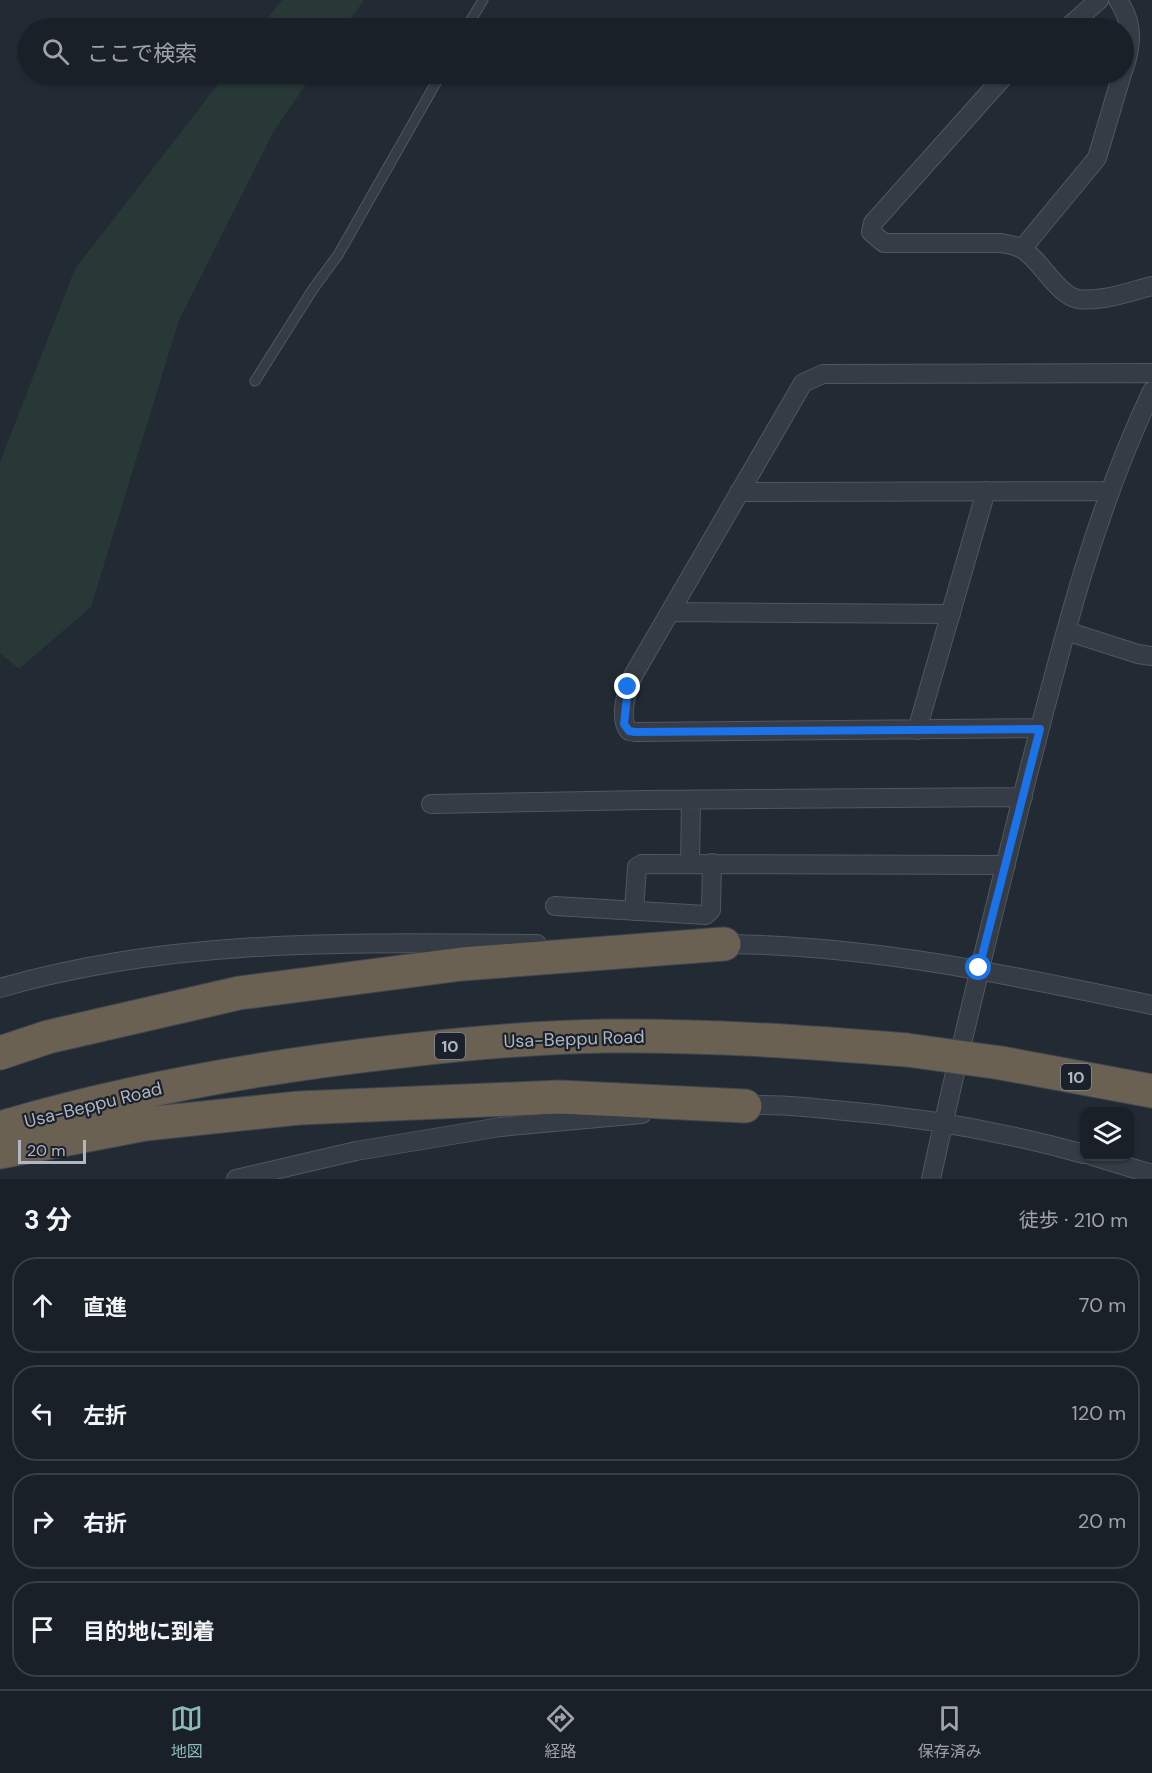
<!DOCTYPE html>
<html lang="ja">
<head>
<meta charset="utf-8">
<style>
  body { margin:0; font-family:"DM Sans","Noto Sans JP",sans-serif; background:#23282f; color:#f1f3f6 }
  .controls { position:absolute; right:18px; bottom:18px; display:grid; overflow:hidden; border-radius:12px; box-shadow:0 2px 4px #0004 }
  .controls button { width:54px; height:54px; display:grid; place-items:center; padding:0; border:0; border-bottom:2px solid #383e44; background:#1a2027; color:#f1f3f6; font:30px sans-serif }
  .scale { position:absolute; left:18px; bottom:15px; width:68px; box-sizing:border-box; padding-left:6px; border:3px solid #b0b7c2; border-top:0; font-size:16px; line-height:21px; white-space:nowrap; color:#b0b7c2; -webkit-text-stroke:4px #1b212a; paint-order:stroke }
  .stop { position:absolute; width:18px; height:18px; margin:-14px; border:4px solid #1a73e8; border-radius:50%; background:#fff }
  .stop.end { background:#1a73e8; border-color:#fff; box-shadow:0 2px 6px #0008 }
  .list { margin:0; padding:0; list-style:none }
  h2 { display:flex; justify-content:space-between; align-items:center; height:78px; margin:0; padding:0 24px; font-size:26px }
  h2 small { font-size:20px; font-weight:400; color:#9fa3a7 }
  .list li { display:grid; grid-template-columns:39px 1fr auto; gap:18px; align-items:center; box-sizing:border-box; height:96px; margin:0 12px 12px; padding:0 12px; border:2px solid #383e44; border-radius:24px }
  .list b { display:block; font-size:22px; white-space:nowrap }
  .list em { font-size:20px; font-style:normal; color:#9fa3a7 }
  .icon { flex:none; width:33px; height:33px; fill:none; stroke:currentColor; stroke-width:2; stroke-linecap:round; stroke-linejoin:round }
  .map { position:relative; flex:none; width:1152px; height:1179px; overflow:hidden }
  .search { position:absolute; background:#1a2027; box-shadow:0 2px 4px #0004; left:18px; right:18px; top:18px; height:66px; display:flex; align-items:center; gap:15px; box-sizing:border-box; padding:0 21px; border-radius:33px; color:#9fa3a7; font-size:22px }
  .sheet { height:510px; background:#1a2027 }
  nav { display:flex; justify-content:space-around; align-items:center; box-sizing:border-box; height:84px; border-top:2px solid #383e44; background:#1a2027; font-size:16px; color:#9fa3a7 }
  nav a { display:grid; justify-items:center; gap:3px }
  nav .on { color:#8bbbb9 }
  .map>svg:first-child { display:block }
  .green { fill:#273837 }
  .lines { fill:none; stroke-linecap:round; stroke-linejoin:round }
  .service-casing { stroke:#505760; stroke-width:11 }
  .minor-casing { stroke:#505760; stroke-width:20 }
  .motorway-casing { stroke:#404750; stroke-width:35 }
  .service { stroke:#353c45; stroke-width:9 }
  .minor { stroke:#353c45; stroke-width:18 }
  .motorway { stroke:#6a6153; stroke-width:33 }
  .motorway-bridge-casing { stroke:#404750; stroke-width:35; stroke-linecap:butt }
  .motorway-bridge { stroke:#6a6153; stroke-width:33 }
  .route { stroke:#1a73e8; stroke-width:8 }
  .labels { text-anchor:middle; stroke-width:4.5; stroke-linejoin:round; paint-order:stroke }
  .shield { fill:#1b212a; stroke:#838a94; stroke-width:1.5 }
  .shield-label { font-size:16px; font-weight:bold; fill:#b0b7c2 }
  .street-label { font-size:18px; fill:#b0b7c2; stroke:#1b212a }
</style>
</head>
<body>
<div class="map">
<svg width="1152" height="1179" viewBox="0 0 1152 1179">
  <rect width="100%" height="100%" fill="#222a34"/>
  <path class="green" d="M282 0H364L344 28H260Z
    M226 74H313L274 131 179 320 91 607 19 669 0 653V462L75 269Z"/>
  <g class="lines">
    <defs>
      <path id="service" d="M466 28 483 0
        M255 381 313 289 338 255 441 74"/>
      <path id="minor" d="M1118 0C1134 24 1132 43 1124 69
        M1067 28 1099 0
        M1006 74 873 223 871 232 884 243H1000C1007 244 1015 245 1022 249 1040 259 1058 296 1078 299 1102 302 1128 292 1152 286
        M1022 249 1097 158 1122 74
        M739 492 1108 491
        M670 612 951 614
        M1066 631 1138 654 1152 656
        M1040 728 635 732 629 731C618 719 627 688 634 674L803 383 823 374 1152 373
        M917 730 986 491
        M431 804 645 800 1023 797
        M690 863 691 801
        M555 906 706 915 711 910 712 863
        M634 911 637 867 642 864 1006 865
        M715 944C864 944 1007 974 1152 1005
        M0 988C175 937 357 943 537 944
        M738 1106C770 1103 804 1107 835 1110 922 1117 1001 1131 1084 1154
        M1092 1156 1152 1174
        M236 1179 356 1151 500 1127 642 1114
        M931 1179C960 1045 994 911 1027 778 1061 647 1093 515 1152 391"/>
      <path id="motorway" d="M0 1053 48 1037 239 993 462 964 724 944
        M1001 1063 1152 1091
        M0 1128C131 1089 266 1066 402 1051 470 1043 539 1037 608 1036 708 1035 807 1042 907 1050
        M0 1152 145 1124 299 1108 559 1097 745 1106"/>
    </defs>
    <use href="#service" class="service-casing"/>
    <use href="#minor" class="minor-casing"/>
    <use href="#motorway" class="motorway-casing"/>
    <use href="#service" class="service"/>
    <use href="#minor" class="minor"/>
    <use href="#motorway" class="motorway"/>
    <defs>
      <path id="motorway-bridge" d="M907 1050 1001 1063"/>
    </defs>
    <use href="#motorway-bridge" class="motorway-bridge-casing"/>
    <use href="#motorway-bridge" class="motorway-bridge"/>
  </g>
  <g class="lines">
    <path class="route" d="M628 687 624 724 629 731 635 732 1040 729 979 968"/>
  </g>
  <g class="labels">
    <g class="shield">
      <rect x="435" y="1033" width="30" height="26" rx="4.5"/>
      <rect x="1061" y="1064" width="30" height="26" rx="4.5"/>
    </g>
    <g class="shield-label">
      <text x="450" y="1052">10</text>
      <text x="1076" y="1083">10</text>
    </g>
    <g class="street-label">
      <text transform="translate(574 1039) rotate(-2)" y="6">Usa-Beppu Road</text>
      <text transform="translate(93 1105) rotate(-14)" y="6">Usa-Beppu Road</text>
    </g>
  </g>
</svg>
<div class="controls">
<button><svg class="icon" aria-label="layers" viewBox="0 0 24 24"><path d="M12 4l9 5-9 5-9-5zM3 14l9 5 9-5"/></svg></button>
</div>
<div class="scale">20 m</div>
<div class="stop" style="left:979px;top:968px"></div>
<div class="stop end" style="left:628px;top:687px"></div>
<div class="search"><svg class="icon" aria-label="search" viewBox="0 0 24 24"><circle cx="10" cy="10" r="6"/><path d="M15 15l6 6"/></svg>ここで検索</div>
</div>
<section class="sheet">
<h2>3 分<small>徒歩 · 210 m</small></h2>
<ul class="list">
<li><svg class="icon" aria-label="ahead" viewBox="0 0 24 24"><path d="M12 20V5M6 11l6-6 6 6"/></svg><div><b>直進</b></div><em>70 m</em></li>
<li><svg class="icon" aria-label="left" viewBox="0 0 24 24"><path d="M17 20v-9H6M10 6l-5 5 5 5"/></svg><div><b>左折</b></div><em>120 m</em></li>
<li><svg class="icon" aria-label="right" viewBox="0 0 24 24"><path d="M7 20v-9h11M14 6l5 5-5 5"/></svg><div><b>右折</b></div><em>20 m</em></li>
<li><svg class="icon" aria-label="arrive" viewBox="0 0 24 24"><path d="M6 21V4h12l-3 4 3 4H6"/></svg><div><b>目的地に到着</b></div></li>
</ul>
</section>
<nav>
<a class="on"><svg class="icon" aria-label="map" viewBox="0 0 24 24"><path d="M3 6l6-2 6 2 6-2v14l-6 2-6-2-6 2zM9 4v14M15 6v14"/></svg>地図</a>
<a><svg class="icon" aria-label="directions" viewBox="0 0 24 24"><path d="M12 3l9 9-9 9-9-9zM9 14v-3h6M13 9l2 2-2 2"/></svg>経路</a>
<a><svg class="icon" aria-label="saved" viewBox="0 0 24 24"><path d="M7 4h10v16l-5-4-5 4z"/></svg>保存済み</a>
</nav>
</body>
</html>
